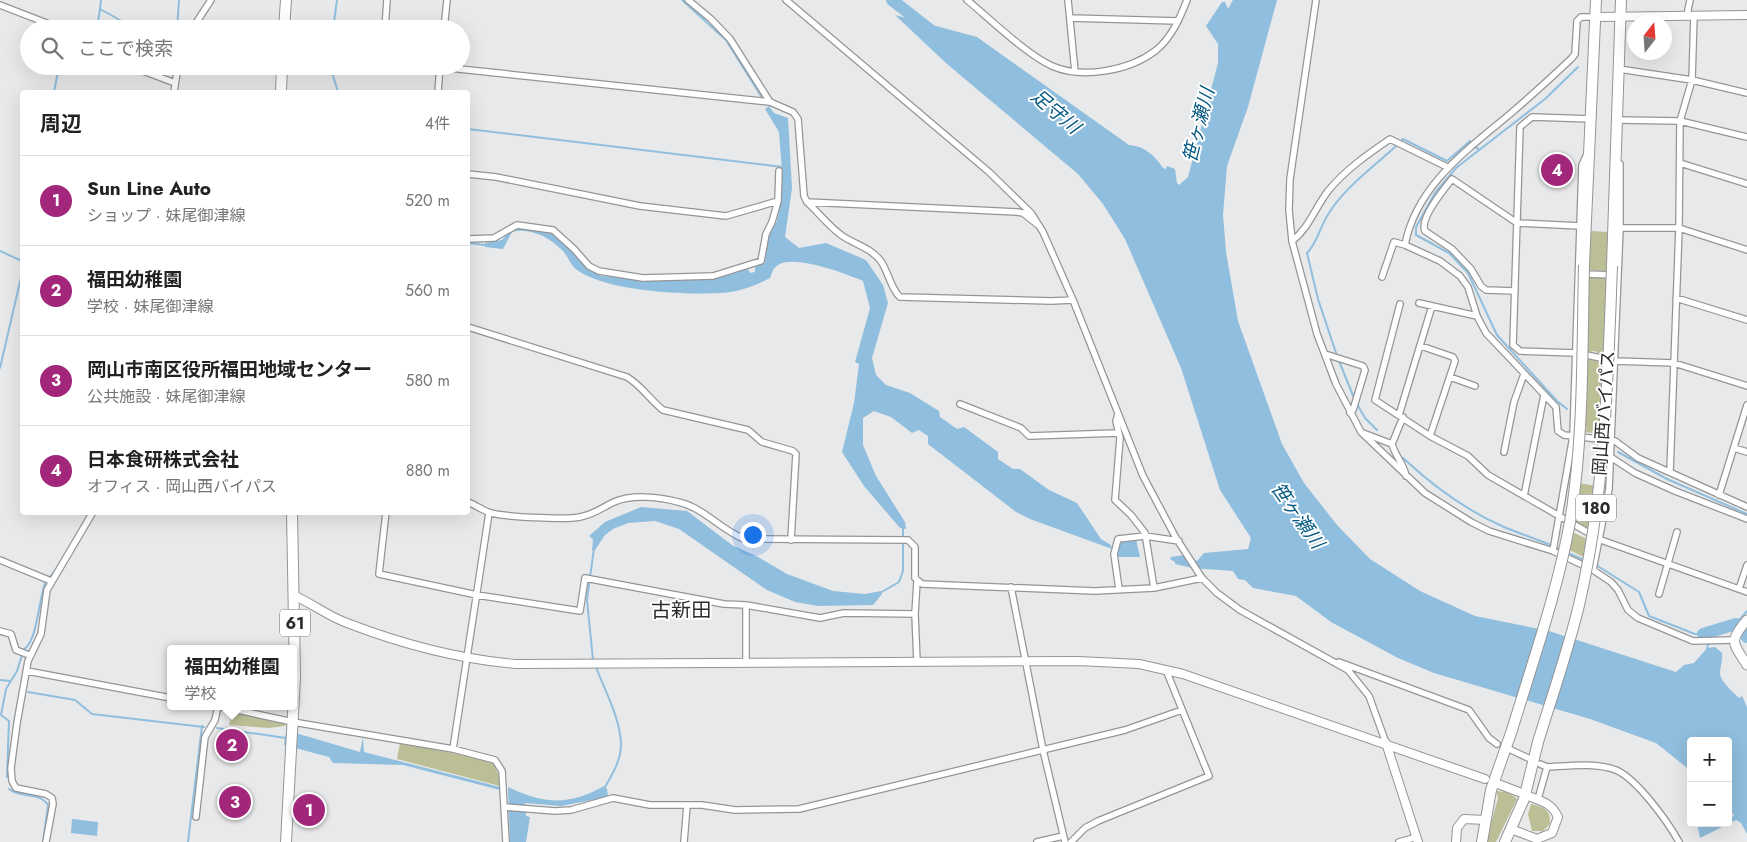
<!DOCTYPE html>
<html lang="ja">
<head>
<meta charset="utf-8">
<style>
  body { margin:0; font-family:Jost,"Noto Sans JP",sans-serif; background:#f2f2f2; color:#222 }
  .controls { position:absolute; right:15px; bottom:15px; display:grid; overflow:hidden; border-radius:5px; box-shadow:0 5px 20px #0002 }
  .controls button { width:45px; height:45px; display:grid; place-items:center; padding:0; border:0; border-bottom:1px solid #e0e0e0; background:#fff; color:#222; font:25px sans-serif }
  .compass { position:absolute; left:1627px; top:15px; width:45px; height:45px; border-radius:50%; background:#fff; box-shadow:0 5px 20px #0002; rotate:17deg }
  .you { position:absolute; left:752px; top:534px; width:18px; height:18px; margin:-12px; border:4px solid #fff; border-radius:50%; background:#1a73e8; box-shadow:0 0 0 8px #1a73e833 }
  .badge { display:grid; place-items:center; width:32px; height:32px; border-radius:50%; background:#a2277b; color:#fff; font-size:16px; font-weight:700 }
  .pin { position:absolute; translate:-50% -50%; border:2px solid #fff; box-shadow:0 1px 5px #0006 }
  .popup { position:absolute; left:167px; top:645px; width:130px; height:65px; box-sizing:border-box; display:grid; place-content:center; border-radius:5px; background:#fff; filter:drop-shadow(0 1px 4px #0005); font-size:16px; white-space:nowrap; color:#767676 }
  .popup b { font-size:19px; color:#222 }
  .popup::after { content:''; position:absolute; left:50%; top:100%; margin-left:-10px; border:10px solid transparent; border-top-color:#fff }
  .list { margin:0; padding:0; list-style:none }
  h2 { display:flex; justify-content:space-between; align-items:center; height:65px; margin:0; padding:0 20px; font-size:21px }
  h2 small { font-size:16px; font-weight:400; color:#767676 }
  .list li { display:grid; grid-template-columns:32px 1fr auto; gap:15px; align-items:center; box-sizing:border-box; height:90px; padding:0 20px; border-top:1px solid #e0e0e0 }
  .list b { display:block; font-size:19px; white-space:nowrap }
  .list p { margin:0; font-size:16px; white-space:nowrap; color:#767676 }
  .list em { font-size:16px; font-style:normal; color:#767676 }
  .icon { flex:none; width:28px; height:28px; fill:none; stroke:currentColor; stroke-width:2; stroke-linecap:round; stroke-linejoin:round }
  .map { position:relative; flex:none; width:1747px; height:842px; overflow:hidden }
  .search { position:absolute; background:#fff; box-shadow:0 5px 20px #0002; left:20px; top:20px; width:450px; height:55px; display:flex; align-items:center; gap:12px; box-sizing:border-box; padding:0 18px; border-radius:28px; color:#767676; font-size:19px }
  .panel { position:absolute; background:#fff; box-shadow:0 5px 20px #0002; left:20px; top:90px; width:450px; height:425px; border-radius:5px }
  .map>svg:first-child { display:block }
  .green { fill:#bcbf95 }
  .water { fill:#90bede }
  .lines { fill:none; stroke-linecap:round; stroke-linejoin:round }
  .stream { stroke:#90bede; stroke-width:2 }
  .river { stroke:#90bede; stroke-width:12 }
  .minor-casing { stroke:#949597; stroke-width:8 }
  .tertiary-casing { stroke:#949597; stroke-width:10 }
  .secondary-casing { stroke:#949597; stroke-width:11 }
  .primary-casing { stroke:#949597; stroke-width:12 }
  .trunk-casing { stroke:#949597; stroke-width:12 }
  .minor { stroke:#fff; stroke-width:5.5 }
  .tertiary { stroke:#fff; stroke-width:8 }
  .secondary { stroke:#fff; stroke-width:9 }
  .primary { stroke:#fff; stroke-width:10 }
  .trunk { stroke:#fff; stroke-width:10 }
  .trunk-bridge-casing { stroke:#949597; stroke-width:12; stroke-linecap:butt }
  .trunk-bridge { stroke:#fff; stroke-width:10 }
  .labels { text-anchor:middle; stroke-width:4; stroke-linejoin:round; paint-order:stroke }
  .shield { fill:#fff; stroke:#6b6b6b; stroke-width:1 }
  .shield-label { font-size:16px; font-weight:bold; fill:#2b2c2c }
  .street-label { font-size:18px; fill:#2b2c2c; stroke:#fff }
  .water-label { font-size:19px; font-style:italic; fill:#055982; stroke:#fff }
  .quarter-label { font-size:20px; fill:#2b2c2c; stroke:#fff }
</style>
</head>
<body>
<div class="map">
<svg width="1747" height="842" viewBox="0 0 1747 842">
  <rect width="100%" height="100%" fill="#e8e9ea"/>
  <path class="green" d="M1590 231 1609 232 1607 271 1589 270Z
    M1589 278H1607L1605 356 1594 351 1587 352Z
    M1587 359 1604 363 1600 434 1585 432 1587 428 1584 426Z
    M1578 483 1597 486 1590 530 1573 521Z
    M1570 531 1589 540 1586 558 1567 549Z
    M232 711 285 722V726L269 728 229 725Z
    M400 743 489 760C497 766 499 776 500 786L397 759Z
    M1496 791 1508 792 1517 799 1496 842H1486L1498 798Z
    M1531 804C1543 807 1551 809 1550 824L1543 831H1532L1528 814Z"/>
  <path class="water" d="M1233 0H1277L1248 107 1227 166 1223 215 1226 252 1238 321 1282 444 1304 483 1337 525 1370 559 1420 591 1475 616 1549 631 1676 672 1684 665 1694 663 1707 648 1715 647 1722 653C1723 660 1720 667 1720 674 1721 682 1733 692 1739 698L1742 696 1747 707V834L1741 823 1736 820 1700 838 1697 823H1728V818L1734 816 1728 805V741H1691V771L1656 743 1590 719 1434 673 1398 658 1331 622 1296 596 1253 588 1245 580 1238 579 1233 571 1192 568 1175 564V562L1170 559 1171 557 1184 555 1197 561 1204 553 1248 549 1251 538 1220 490 1181 368 1125 239 1103 204 1078 174 947 64 895 15 977 37 1129 145C1145 146 1155 156 1163 168L1166 169 1167 166 1175 169 1177 183 1179 185 1188 177 1218 63V44L1206 26 1222 2H1225L1228 9Z
    M769 106 774 113 788 118 792 188 785 237 799 248 826 243 866 260 883 285 888 303 872 358 876 375 886 385 910 393 939 411 940 417 957 429 964 427 998 452V459L1013 469H1020L1049 490 1077 503 1101 539 1111 545 1112 549 1030 519 1016 512 928 444V436L919 430 912 433 891 417 874 411 863 418V445L876 476 905 522 906 529 900 528 864 486 842 452 854 403 859 364 855 362 870 308 863 281C847 274 794 254 778 265 773 268 772 273 770 278 755 286 736 293 719 293 682 295 611 291 580 272 571 267 569 258 563 251 550 238 531 227 512 232L503 249 485 247V243L502 240 514 227 554 233 584 265 601 276 652 280 704 279 719 278 748 269 750 273 755 272V267L765 262 768 236 777 221 781 200 782 171 779 132 765 109Z
    M641 507 687 511 732 545 758 557 787 574 833 591 865 594 881 591 882 594 873 605 818 606 795 602 767 590 679 529 655 521 628 523 613 529 605 535 595 550H592L593 539 589 536 605 522Z
    M1136 539 1140 557H1118L1119 541Z
    M299 734 360 752 363 737 364 752 500 787V790L403 765 333 763 329 757 284 745 285 735Z
    M604 786 607 789 608 797 561 806 525 803 526 816 530 817 526 842H510L508 787C544 804 568 806 604 786Z
    M72 819 98 822 97 836 71 833Z"/>
  <g class="lines">
    <path class="stream" d="M101 0 100 9 136 29
      M682 0 726 40 761 96
      M0 8 17 14
      M97 29 100 9
      M177 29 179 0
      M333 29 337 0
      M330 66 338 92
      M174 74 175 66
      M54 92 59 66
      M468 129 783 167
      M1400 142 1403 139 1447 161 1470 141 1478 149
      M468 243 485 245
      M0 251 22 261
      M1337 356 1318 299 1307 253C1318 242 1320 226 1329 213 1345 187 1374 167 1397 145
      M1339 361 1354 398
      M0 368 22 273
      M1357 404 1365 418 1377 430
      M1567 409 1557 401 1497 335 1468 273 1449 253 1416 235V227L1435 193 1456 168 1545 99 1578 67
      M1618 452 1667 479 1747 514
      M1403 458C1432 485 1467 511 1504 527 1523 535 1543 541 1562 550
      M1568 553 1584 560
      M1596 565 1639 592 1649 616 1695 634H1703
      M49 578 56 570
      M880 593 899 582 903 571V527
      M1736 624 1747 611
      M23 650C38 642 38 599 46 581
      M1707 650 1710 632
      M593 660 587 600 594 548
      M596 667C605 691 621 720 621 745 621 761 611 776 604 789
      M0 680 10 681
      M28 692 75 700 92 714 204 727
      M217 728 286 738
      M7 777 9 721 1 715 6 689 17 671 22 655
      M9 789C21 799 39 791 48 805L43 842
      M188 842 202 726"/>
    <path class="river" d="M892 0 933 32
      M1703 634 1736 624 1747 637"/>
    <defs>
      <path id="minor" d="M688 0 711 19 730 39 770 102
        M786 0 989 172 1031 213 1043 232 1073 300 1143 476 1176 538 1202 578 1217 593 1240 610 1348 670 1369 696 1386 743
        M967 0C989 18 1027 55 1052 66 1082 79 1129 71 1155 51 1171 39 1180 18 1187 0
        M1068 0 1075 72
        M1316 0 1290 179 1289 210 1292 241 1317 334 1336 384 1361 432 1425 493 1471 522 1489 531 1553 551 1593 570 1611 582 1618 590 1628 610 1638 618 1693 641 1733 640
        M0 5 62 29
        M1687 15 1690 0
        M1596 17H1581L1577 21 1575 54 1572 58C1552 77 1531 96 1510 114 1467 150 1416 186 1405 245L1440 261 1460 276 1468 287 1477 316 1486 333 1556 407 1558 431 1564 435 1615 441 1638 458 1747 507
        M1070 18 1178 21
        M192 29 211 0
        M385 29 387 0
        M444 29 447 0
        M130 66 175 83
        M431 66 770 102 793 112 798 119 804 196 807 202C819 213 830 228 844 237 857 245 870 248 880 260 888 270 891 290 900 297L1051 301 1073 300
        M1619 69 1692 80 1747 93
        M174 92 178 66
        M438 92 440 66
        M1592 119 1532 117 1520 127 1513 345 1520 351 1577 353 1615 361 1674 363 1747 386
        M1617 120 1680 121 1747 137
        M1680 163 1747 184
        M468 174 496 177 640 206 726 216 778 201
        M807 202 1017 212 1023 213 1038 225
        M1620 228H1679L1747 250
        M468 239 494 238 517 225 553 230 574 249 589 266 599 271 643 278 713 276 761 261 766 234 772 222 778 201 779 171
        M1292 241C1309 228 1315 208 1328 191 1345 170 1368 154 1390 139L1447 167
        M1583 274 1614 275
        M1382 277 1394 242 1405 245
        M1515 291 1486 290 1481 286 1471 269 1452 249 1425 231C1419 219 1444 189 1452 179L1517 223 1580 226
        M1676 298 1747 320
        M1419 303 1477 316
        M1400 304 1375 400 1430 436 1468 456 1488 475 1601 540 1747 592
        M468 327 627 377C642 386 650 400 663 410L748 430 762 442 793 451 796 454 791 540
        M1421 346 1453 357 1455 361 1430 436
        M1325 354 1363 366 1365 370 1353 410 1350 413
        M1450 377 1475 386
        M960 404 1021 428 1029 436 1118 433
        M1118 414 1116 421 1120 438 1115 500 1131 515 1145 533 1154 588
        M1399 415 1432 306
        M1363 433 1392 444C1395 456 1404 464 1406 476
        M1392 444 1403 417
        M1734 448 1747 452
        M1504 452 1514 402 1524 374
        M1609 456 1635 473 1675 491 1747 519
        M1670 472 1679 228 1680 121 1692 80 1694 15
        M1719 495 1747 405
        M1524 496 1544 395
        M468 502C475 505 481 509 488 512 500 517 567 520 580 517 595 514 601 508 614 502 632 494 660 497 678 502 703 507 721 530 744 539L908 540 915 547V578L922 584 1095 591 1154 588 1202 578
        M386 512 379 574 477 595 580 611 585 578 724 604 746 605 820 618 844 613 915 614
        M1553 551 1573 436 1582 165 1586 156
        M0 560 51 581
        M1593 570 1609 489 1620 228V164
        M1011 587 1043 750 1065 842
        M1119 589 1114 554 1118 539 1145 536 1179 541
        M1739 589 1747 565
        M1659 594 1677 532
        M0 631 11 634 16 650 29 655
        M746 662V605
        M917 662 915 614 917 581
        M1339 662 1469 710 1489 738 1497 744
        M27 671 171 698
        M219 706 293 722 453 749 495 760 502 771 506 842
        M453 749 489 513
        M1509 749 1528 758
        M1540 764 1547 767C1567 766 1596 762 1616 770 1637 779 1668 822 1679 842
        M1538 799 1547 767
        M505 807 555 811 571 810 613 798 650 805H702L735 810 799 809 1125 730 1182 710
        M196 817 205 737 215 720 218 706
        M46 842 53 804 52 798 46 794 16 788 12 781 11 768 17 723 28 661 41 634 47 590 93 512
        M684 842 687 805
        M1037 842 1063 836
        M1071 842 1085 828 1098 821 1209 776 1166 670
        M1399 842 1417 837"/>
      <path id="tertiary" d="M1596 17 1747 15
        M295 596C313 604 328 616 347 623 399 643 459 659 515 664L1078 661 1139 664 1183 674 1485 779
        M1386 743 1418 842
        M1498 784 1519 792
        M1511 829 1537 839 1552 833 1558 817C1552 804 1544 802 1531 797
        M1456 842 1457 828 1464 819 1486 820"/>
      <path id="secondary" d="M1747 620C1728 642 1733 643 1747 665"/>
      <path id="primary" d="M284 29 286 0
        M281 92 282 66
        M286 842 295 677 292 512"/>
      <path id="trunk" d="M1584 265 1596 0
        M1612 266 1621 0
        M1482 842 1491 790 1512 730
        M1505 842 1524 799 1538 742"/>
    </defs>
    <use href="#minor" class="minor-casing"/>
    <use href="#tertiary" class="tertiary-casing"/>
    <use href="#secondary" class="secondary-casing"/>
    <use href="#primary" class="primary-casing"/>
    <use href="#trunk" class="trunk-casing"/>
    <use href="#minor" class="minor"/>
    <use href="#tertiary" class="tertiary"/>
    <use href="#secondary" class="secondary"/>
    <use href="#primary" class="primary"/>
    <use href="#trunk" class="trunk"/>
    <defs>
      <path id="trunk-bridge" d="M1512 730C1533 661 1557 593 1570 522 1584 438 1582 350 1584 265
        M1538 742C1552 696 1568 651 1579 605 1605 494 1608 380 1612 266"/>
    </defs>
    <use href="#trunk-bridge" class="trunk-bridge-casing"/>
    <use href="#trunk-bridge" class="trunk-bridge"/>
  </g>
  <g class="labels">
    <g class="shield">
      <rect x="1576" y="494.5" width="40" height="27" rx="4"/>
      <rect x="280" y="609.5" width="30" height="27" rx="4"/>
    </g>
    <g class="shield-label">
      <text x="1596" y="514">180</text>
      <text x="295" y="629">61</text>
    </g>
    <g class="street-label">
      <text transform="translate(1604 413) rotate(-86)" y="6">岡山西バイパス</text>
    </g>
    <g class="water-label">
      <text transform="translate(1056 111) rotate(40)" y="7">足守川</text>
      <text transform="translate(1198 125) rotate(-76)" y="7">笹ヶ瀬川</text>
      <text transform="translate(1298 515) rotate(55)" y="7">笹ヶ瀬川</text>
    </g>
    <g class="quarter-label">
      <text x="681" y="617">古新田</text>
    </g>
  </g>
</svg>
<div class="controls">
<button>+</button>
<button>−</button>
</div>
<svg class="compass" viewBox="-18 -18 36 36"><path d="M0-13l5 13h-10z" fill="#e53935"/><path d="M0 13l5-13h-10z" fill="#767676"/></svg>
<div class="you"></div>
<div class="pin badge" style="left:309px;top:810px">1</div>
<div class="pin badge" style="left:232px;top:745px">2</div>
<div class="popup"><b>福田幼稚園</b>学校</div>
<div class="pin badge" style="left:235px;top:802px">3</div>
<div class="pin badge" style="left:1557px;top:170px">4</div>
<div class="search"><svg class="icon" aria-label="search" viewBox="0 0 24 24"><circle cx="10" cy="10" r="6"/><path d="M15 15l6 6"/></svg>ここで検索</div>
<section class="panel">
<h2>周辺<small>4件</small></h2>
<ul class="list">
<li><span class="badge">1</span><div><b>Sun Line Auto</b><p>ショップ · 妹尾御津線</p></div><em>520 m</em></li>
<li><span class="badge">2</span><div><b>福田幼稚園</b><p>学校 · 妹尾御津線</p></div><em>560 m</em></li>
<li><span class="badge">3</span><div><b>岡山市南区役所福田地域センター</b><p>公共施設 · 妹尾御津線</p></div><em>580 m</em></li>
<li><span class="badge">4</span><div><b>日本食研株式会社</b><p>オフィス · 岡山西バイパス</p></div><em>880 m</em></li>
</ul>
</section>
</div>
</body>
</html>
